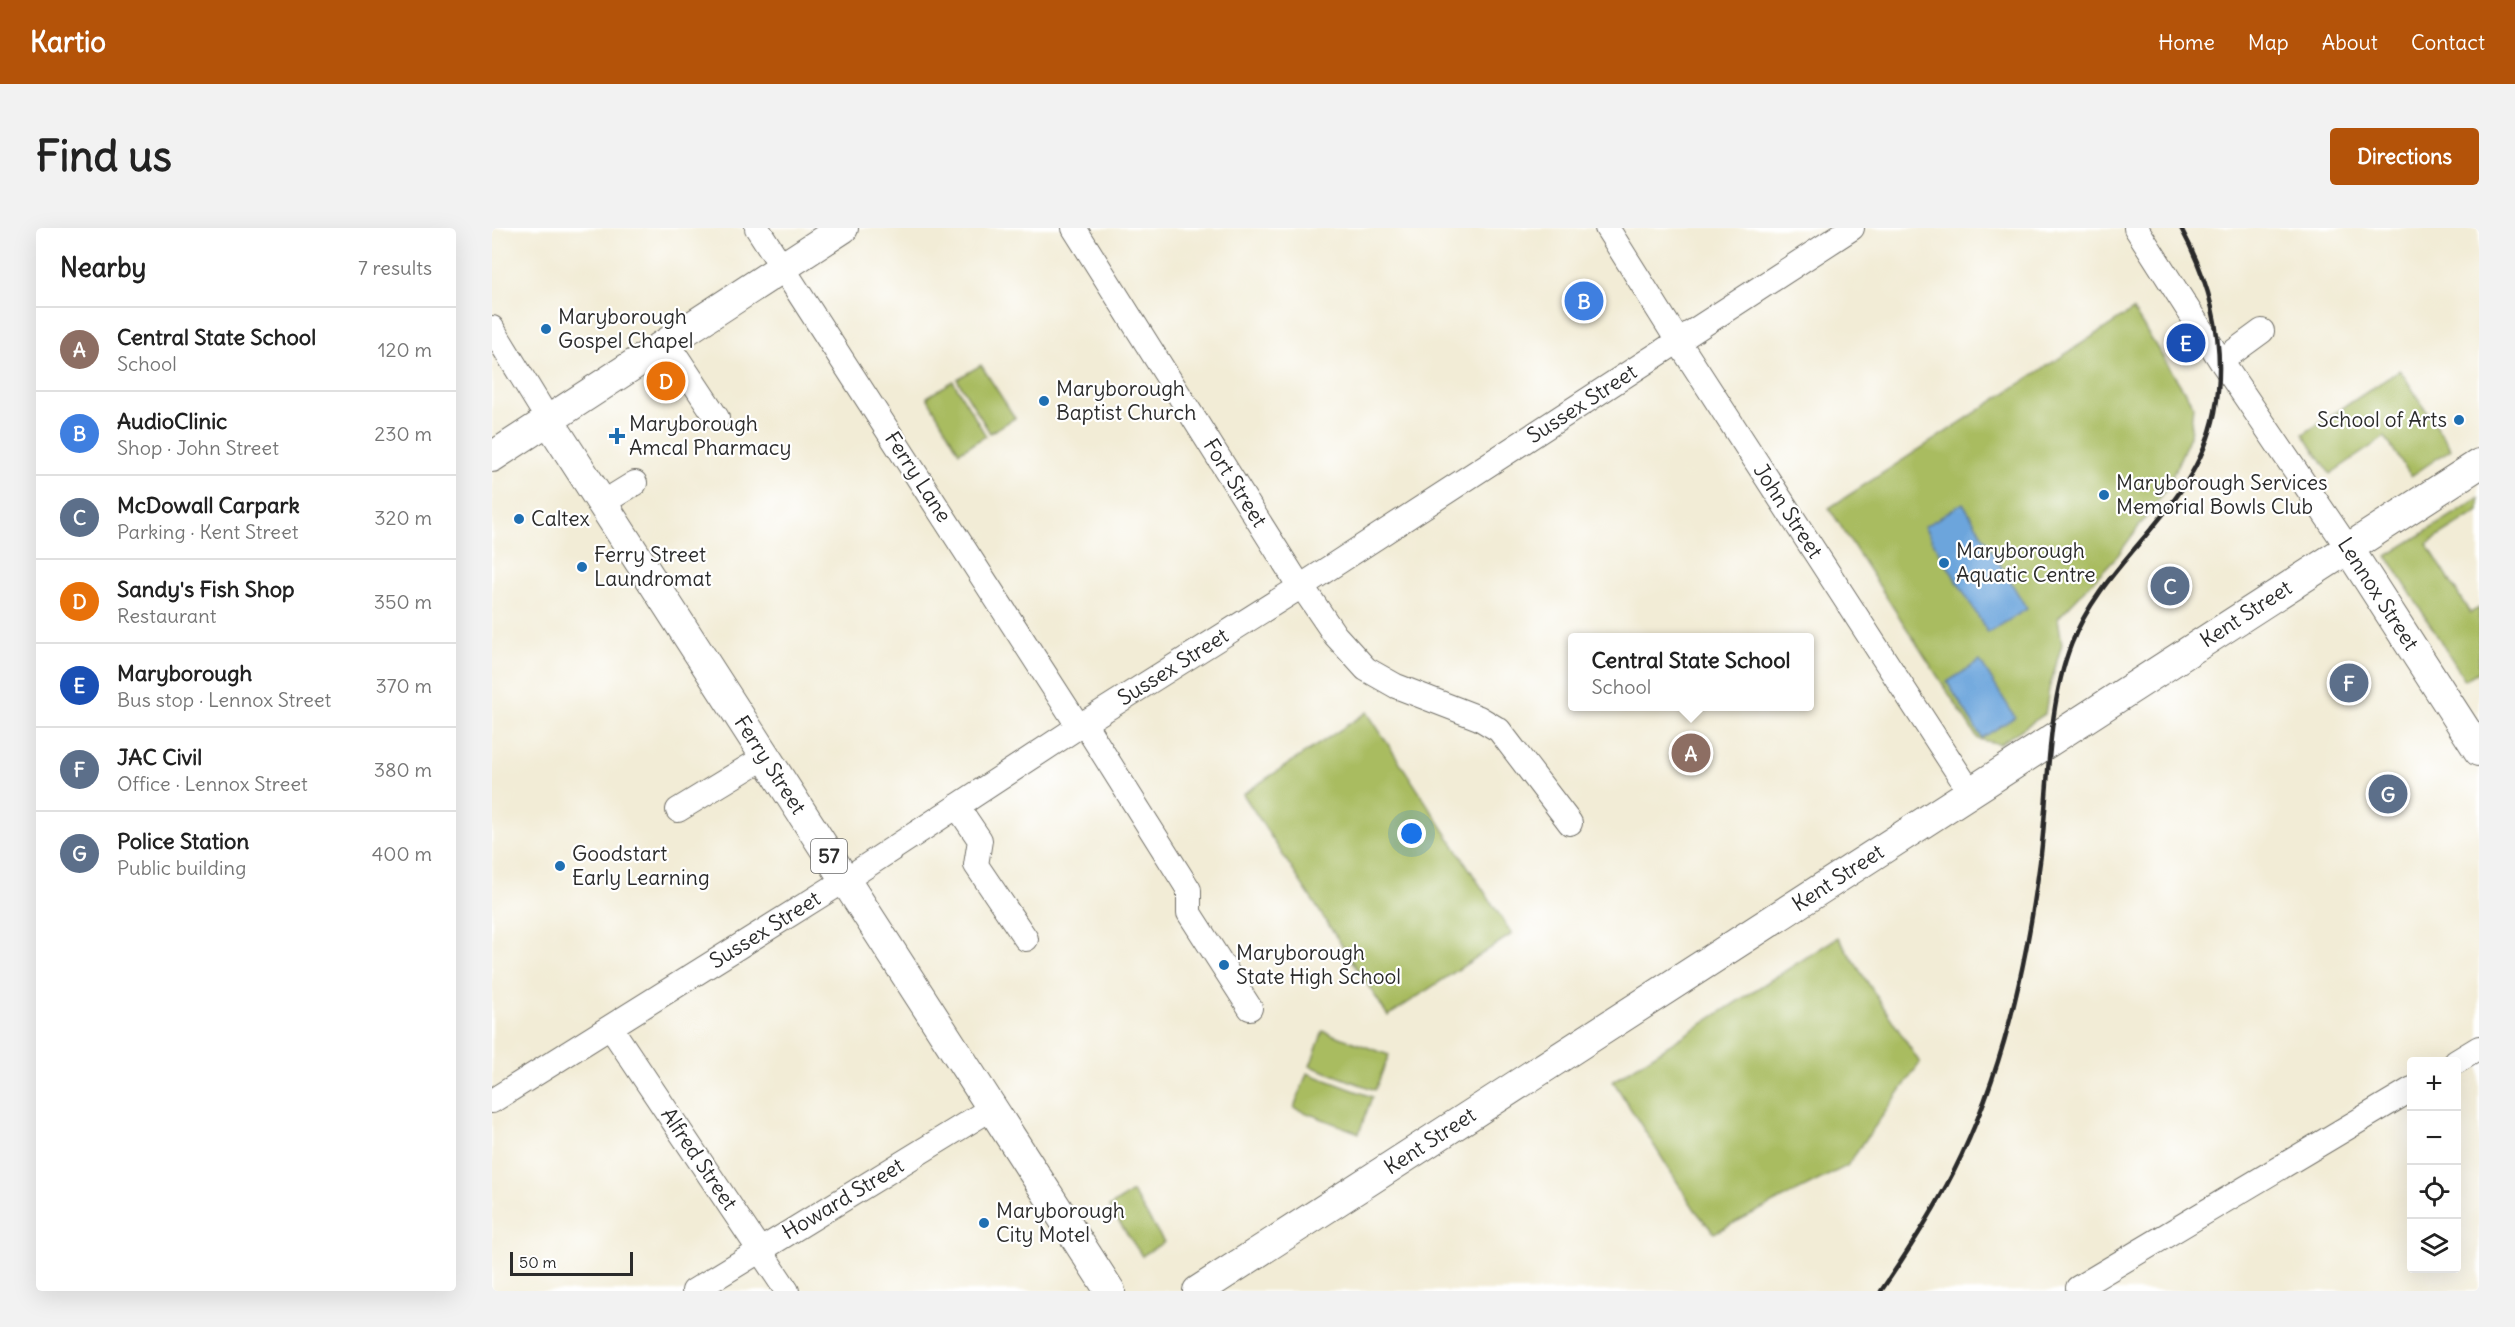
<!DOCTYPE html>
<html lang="en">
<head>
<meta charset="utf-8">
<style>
  body { margin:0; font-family:Delius,sans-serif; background:#f2f2f2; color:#222 }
  .controls { position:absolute; right:18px; bottom:18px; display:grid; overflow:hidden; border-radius:6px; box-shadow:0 6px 24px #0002 }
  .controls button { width:54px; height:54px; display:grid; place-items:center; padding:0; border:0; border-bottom:2px solid #e0e0e0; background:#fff; color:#222; font:30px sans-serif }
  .scale { position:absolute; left:18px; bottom:15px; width:123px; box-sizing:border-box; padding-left:6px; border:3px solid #2b2b2b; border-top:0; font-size:16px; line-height:21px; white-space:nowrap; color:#2b2b2b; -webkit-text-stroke:4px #fff; paint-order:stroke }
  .you { position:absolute; left:920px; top:606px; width:21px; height:21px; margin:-15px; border:4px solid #fff; border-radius:50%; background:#1a73e8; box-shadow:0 0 0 9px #1a73e833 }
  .badge { display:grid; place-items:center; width:39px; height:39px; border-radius:50%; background:#b45309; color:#fff; font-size:20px; font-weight:700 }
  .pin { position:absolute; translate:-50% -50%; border:3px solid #fff; box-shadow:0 2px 6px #0006 }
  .popup { position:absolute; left:1076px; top:405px; width:246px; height:78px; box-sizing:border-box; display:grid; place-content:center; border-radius:6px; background:#fff; filter:drop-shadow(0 2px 4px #0005); font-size:20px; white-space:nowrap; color:#767676 }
  .popup b { font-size:22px; color:#222 }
  .popup::after { content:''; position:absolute; left:50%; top:100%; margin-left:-12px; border:12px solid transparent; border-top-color:#fff }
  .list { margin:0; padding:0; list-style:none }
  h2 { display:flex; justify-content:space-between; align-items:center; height:78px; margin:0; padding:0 24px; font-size:26px }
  h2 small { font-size:20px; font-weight:400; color:#767676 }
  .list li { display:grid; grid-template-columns:39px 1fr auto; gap:18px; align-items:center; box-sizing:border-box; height:84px; padding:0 24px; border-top:2px solid #e0e0e0 }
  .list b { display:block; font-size:22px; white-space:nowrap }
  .list p { margin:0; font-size:20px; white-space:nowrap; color:#767676 }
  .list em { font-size:20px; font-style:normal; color:#767676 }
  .icon { flex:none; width:33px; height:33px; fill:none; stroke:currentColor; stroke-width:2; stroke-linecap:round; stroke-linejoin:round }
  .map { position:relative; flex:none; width:1987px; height:1063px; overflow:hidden; border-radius:6px }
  header { display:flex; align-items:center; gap:36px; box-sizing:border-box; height:84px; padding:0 30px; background:#b45309; color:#fff }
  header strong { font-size:28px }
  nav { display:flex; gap:33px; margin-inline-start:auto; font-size:21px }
  .intro { display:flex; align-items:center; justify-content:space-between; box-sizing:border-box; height:144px; padding:0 36px }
  h1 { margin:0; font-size:42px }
  .button { padding:15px 27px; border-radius:6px; background:#b45309; color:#fff; font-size:21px; font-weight:700 }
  main { display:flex; gap:36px; padding:0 36px }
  aside { flex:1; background:#fff; border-radius:6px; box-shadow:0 6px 24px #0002 }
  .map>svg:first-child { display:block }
  .green { fill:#a9bc60; stroke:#6a7446; stroke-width:1.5 }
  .water { fill:#6ca5dc; stroke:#4c6884; stroke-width:1.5 }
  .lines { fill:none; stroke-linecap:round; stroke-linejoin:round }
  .minor-casing { stroke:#716f67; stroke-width:26 }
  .major-casing { stroke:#716f67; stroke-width:32 }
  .minor { stroke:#fff; stroke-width:24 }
  .major { stroke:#fff; stroke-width:30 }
  .rail { stroke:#2b2b2b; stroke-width:4.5 }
  .poi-dot { fill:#1f6fb2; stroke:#fff; stroke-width:2 }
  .labels { text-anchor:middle; stroke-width:4.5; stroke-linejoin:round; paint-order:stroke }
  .shield { fill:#fff; stroke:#6b6b6b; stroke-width:1.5 }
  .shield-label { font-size:20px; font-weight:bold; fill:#2b2b2b }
  .poi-label { font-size:21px; fill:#2b2b2b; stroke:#fff; text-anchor:start }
  .street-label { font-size:21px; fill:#2b2b2b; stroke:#fff }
</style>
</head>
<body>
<header>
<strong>Kartio</strong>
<nav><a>Home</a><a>Map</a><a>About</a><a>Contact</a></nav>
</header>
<div class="intro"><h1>Find us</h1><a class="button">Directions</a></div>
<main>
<aside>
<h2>Nearby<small>7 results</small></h2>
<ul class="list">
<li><span class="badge" style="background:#8d6e63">A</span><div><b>Central State School</b><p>School</p></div><em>120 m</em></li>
<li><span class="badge" style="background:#3f7fe0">B</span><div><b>AudioClinic</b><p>Shop · John Street</p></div><em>230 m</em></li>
<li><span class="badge" style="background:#5c6f8a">C</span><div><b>McDowall Carpark</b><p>Parking · Kent Street</p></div><em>320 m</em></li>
<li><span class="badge" style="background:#e8710a">D</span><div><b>Sandy's Fish Shop</b><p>Restaurant</p></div><em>350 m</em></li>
<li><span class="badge" style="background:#1a4fb4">E</span><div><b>Maryborough</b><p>Bus stop · Lennox Street</p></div><em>370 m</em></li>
<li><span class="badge" style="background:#5c6f8a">F</span><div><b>JAC Civil</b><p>Office · Lennox Street</p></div><em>380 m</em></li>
<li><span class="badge" style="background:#5c6f8a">G</span><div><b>Police Station</b><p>Public building</p></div><em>400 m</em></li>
</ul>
</aside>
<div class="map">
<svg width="1987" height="1063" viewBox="0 0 1987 1063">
  <rect width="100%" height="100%" fill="#fff"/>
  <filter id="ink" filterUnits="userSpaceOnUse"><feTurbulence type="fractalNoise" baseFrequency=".0167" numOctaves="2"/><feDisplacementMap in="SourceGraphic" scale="12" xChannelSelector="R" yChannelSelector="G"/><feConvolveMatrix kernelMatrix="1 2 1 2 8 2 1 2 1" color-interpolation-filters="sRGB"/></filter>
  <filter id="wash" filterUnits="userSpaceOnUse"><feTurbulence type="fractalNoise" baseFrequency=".008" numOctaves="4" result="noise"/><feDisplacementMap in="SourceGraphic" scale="24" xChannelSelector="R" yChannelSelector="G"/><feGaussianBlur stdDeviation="1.35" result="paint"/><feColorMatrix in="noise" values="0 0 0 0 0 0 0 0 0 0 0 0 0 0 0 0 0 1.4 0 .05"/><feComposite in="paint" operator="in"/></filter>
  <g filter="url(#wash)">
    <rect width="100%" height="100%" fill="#f2ecd6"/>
    <path class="green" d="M1641 82 1701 177 1698 208 1675 260 1626 327 1566 390 1570 416 1557 461 1553 486 1507 516 1486 511 1337 280Z
      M489 137 523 190 498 205 465 151Z
      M1908 142 1959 221 1919 248 1893 209 1838 246 1811 206Z
      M461 153 494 208 467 224 435 169Z
      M1987 270V283L1935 316 1978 385 1987 380V443L1973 452 1895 328Z
      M875 484 1020 706 896 788 751 566Z
      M1346 709 1428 835 1355 938 1222 1005 1203 982 1121 853Z
      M831 803 897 827 883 862 818 838Z
      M815 845 880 869 867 905 802 880Z
      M640 964 672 1014 650 1028 617 979Z"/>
    <path class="water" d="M1471 275 1535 381 1496 405 1432 299Z
      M1488 433 1523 489 1490 510 1455 454Z"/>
  </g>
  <g filter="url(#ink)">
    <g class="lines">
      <defs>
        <path id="minor" d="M265 0 587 499
          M582 0 808 359
          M1115 0 1186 113 1479 565
          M1644 0 1729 133 1856 320
          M0 100 57 193
          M174 113 225 190
          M1729 133 1770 103
          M109 276 143 255
          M809 357 843 407 874 441 904 458 987 490 1007 502 1078 595
          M592 495 697 662V685L758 780
          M465 578 488 612 484 637 534 711
          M186 582 273 529
          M119 800 295 1063
          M1964 834 1987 820
          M0 873 353 652 592 495 808 359 1360 0
          M1586 1060 1920 861
          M202 1063 500 880"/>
        <path id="major" d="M57 193 618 1063
          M0 229 351 0
          M1856 320 1987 523
          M706 1063 1987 236"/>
      </defs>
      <use href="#minor" class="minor-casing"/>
      <use href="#major" class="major-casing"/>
      <use href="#minor" class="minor"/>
      <use href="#major" class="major"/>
      <path class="rail" d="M1389 1063C1415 1025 1440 986 1461 945 1510 848 1534 741 1548 634 1557 566 1554 481 1579 417 1613 328 1703 284 1723 184 1735 119 1720 58 1689 0"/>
    </g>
  </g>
  <g class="poi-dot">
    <circle cx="54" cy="101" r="6"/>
    <circle cx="552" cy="173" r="6"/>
    <circle cx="1967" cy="192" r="6"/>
    <path d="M122 199h6v6h6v6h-6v6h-6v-6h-6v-6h6z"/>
    <circle cx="1612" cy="267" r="6"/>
    <circle cx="27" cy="291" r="6"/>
    <circle cx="1452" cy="335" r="6"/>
    <circle cx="90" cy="339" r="6"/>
    <circle cx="68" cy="638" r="6"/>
    <circle cx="732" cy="737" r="6"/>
    <circle cx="492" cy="995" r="6"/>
  </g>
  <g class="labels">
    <rect class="shield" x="319" y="611" width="36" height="34" rx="4.5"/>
    <g class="shield-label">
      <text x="337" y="635">57</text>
    </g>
    <g class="poi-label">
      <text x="66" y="96">Maryborough<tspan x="66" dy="24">Gospel Chapel</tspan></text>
      <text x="564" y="168">Maryborough<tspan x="564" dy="24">Baptist Church</tspan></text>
      <text x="1955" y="199" text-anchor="end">School of Arts</text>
      <text x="137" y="203">Maryborough<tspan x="137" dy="24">Amcal Pharmacy</tspan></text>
      <text x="1624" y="262">Maryborough Services<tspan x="1624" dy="24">Memorial Bowls Club</tspan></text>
      <text x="39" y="298">Caltex</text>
      <text x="1464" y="330">Maryborough<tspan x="1464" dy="24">Aquatic Centre</tspan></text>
      <text x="102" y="334">Ferry Street<tspan x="102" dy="24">Laundromat</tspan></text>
      <text x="80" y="633">Goodstart<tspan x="80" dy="24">Early Learning</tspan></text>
      <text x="744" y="732">Maryborough<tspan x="744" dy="24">State High School</tspan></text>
      <text x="504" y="990">Maryborough<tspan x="504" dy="24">City Motel</tspan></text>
    </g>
    <g class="street-label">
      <text transform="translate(1090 176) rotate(-33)" y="7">Sussex Street</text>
      <text transform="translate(426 249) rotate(57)" y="7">Ferry Lane</text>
      <text transform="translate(743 255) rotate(58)" y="7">Fort Street</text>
      <text transform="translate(1296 283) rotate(57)" y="7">John Street</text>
      <text transform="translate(1886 366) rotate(57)" y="7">Lennox Street</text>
      <text transform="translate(1754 386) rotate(-33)" y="7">Kent Street</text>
      <text transform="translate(681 439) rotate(-32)" y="7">Sussex Street</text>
      <text transform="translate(278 537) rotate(57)" y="7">Ferry Street</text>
      <text transform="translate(1346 650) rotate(-33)" y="7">Kent Street</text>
      <text transform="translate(273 702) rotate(-32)" y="7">Sussex Street</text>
      <text transform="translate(938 913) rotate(-33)" y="7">Kent Street</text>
      <text transform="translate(207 931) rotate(56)" y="7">Alfred Street</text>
      <text transform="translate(351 971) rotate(-31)" y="7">Howard Street</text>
    </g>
  </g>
</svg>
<div class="controls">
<button>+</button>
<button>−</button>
<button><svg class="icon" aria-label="locate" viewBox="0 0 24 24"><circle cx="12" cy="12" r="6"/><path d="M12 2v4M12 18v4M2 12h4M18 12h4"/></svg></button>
<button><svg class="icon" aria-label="layers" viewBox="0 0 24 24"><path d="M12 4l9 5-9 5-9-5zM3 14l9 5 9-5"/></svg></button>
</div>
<div class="scale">50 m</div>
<div class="you"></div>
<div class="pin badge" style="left:1199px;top:525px;background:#8d6e63">A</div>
<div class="popup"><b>Central State School</b>School</div>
<div class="pin badge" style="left:1092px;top:73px;background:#3f7fe0">B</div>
<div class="pin badge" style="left:1678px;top:358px;background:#5c6f8a">C</div>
<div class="pin badge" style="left:174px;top:153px;background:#e8710a">D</div>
<div class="pin badge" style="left:1694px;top:115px;background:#1a4fb4">E</div>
<div class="pin badge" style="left:1857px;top:455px;background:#5c6f8a">F</div>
<div class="pin badge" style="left:1896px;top:566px;background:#5c6f8a">G</div>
</div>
</main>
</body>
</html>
